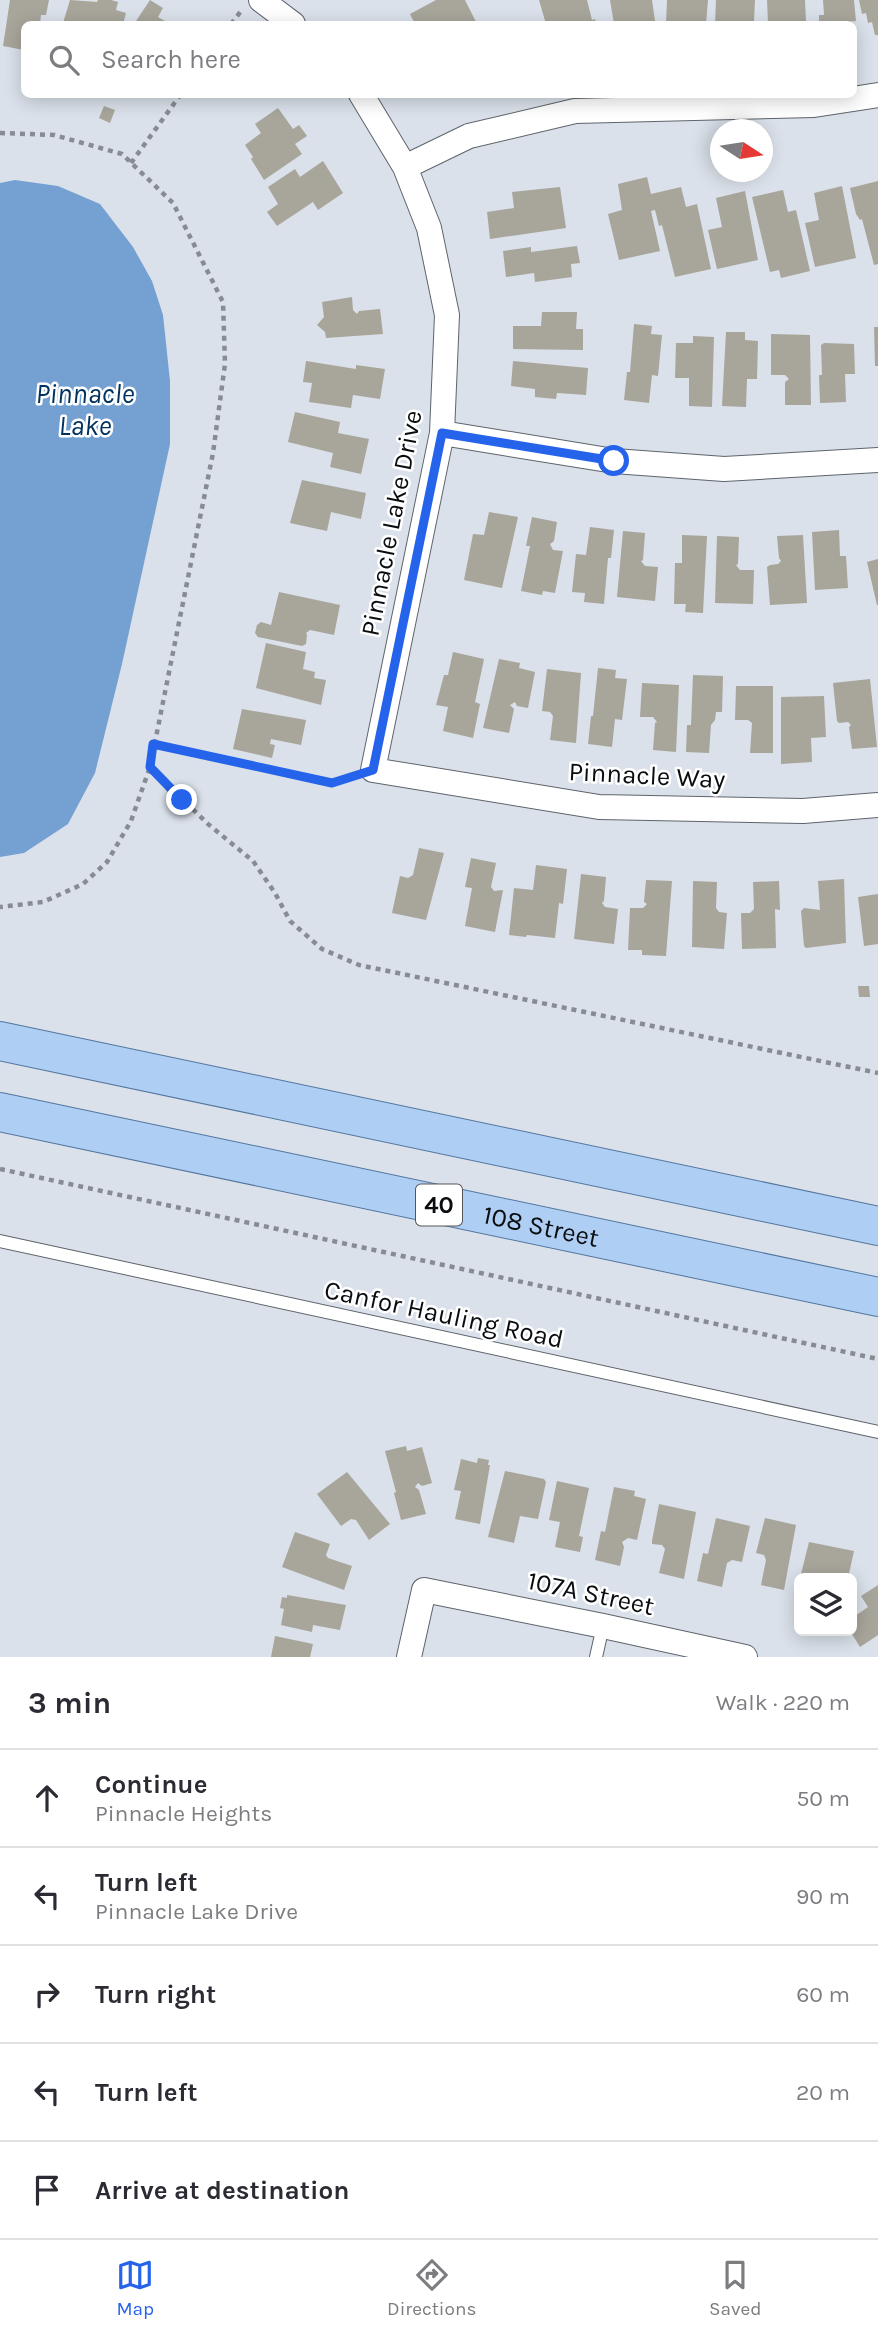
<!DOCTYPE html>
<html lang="en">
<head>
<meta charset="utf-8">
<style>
  body { margin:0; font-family:Karla,sans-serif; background:#f7f7f7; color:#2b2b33 }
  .controls { position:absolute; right:21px; bottom:21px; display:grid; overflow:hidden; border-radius:10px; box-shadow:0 4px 18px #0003 }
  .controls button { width:63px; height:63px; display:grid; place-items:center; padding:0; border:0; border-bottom:2px solid #e1e1e2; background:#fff; color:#2b2b33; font:35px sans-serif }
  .compass { position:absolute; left:710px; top:119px; width:63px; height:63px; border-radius:50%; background:#fff; box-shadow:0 4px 18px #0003; rotate:102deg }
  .stop { position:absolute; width:21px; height:21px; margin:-16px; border:5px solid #2563eb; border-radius:50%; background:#fff }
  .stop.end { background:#2563eb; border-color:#fff; box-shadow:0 2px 7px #0008 }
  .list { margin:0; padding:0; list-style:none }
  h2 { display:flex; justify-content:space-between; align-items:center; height:91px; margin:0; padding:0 28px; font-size:30px }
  h2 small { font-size:23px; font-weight:400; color:#7c7c81 }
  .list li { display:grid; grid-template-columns:46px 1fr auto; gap:21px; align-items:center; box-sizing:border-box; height:98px; padding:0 28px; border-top:2px solid #e1e1e2 }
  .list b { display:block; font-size:26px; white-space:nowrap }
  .list p { margin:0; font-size:23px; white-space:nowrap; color:#7c7c81 }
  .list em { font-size:23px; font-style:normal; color:#7c7c81 }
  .icon { flex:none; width:38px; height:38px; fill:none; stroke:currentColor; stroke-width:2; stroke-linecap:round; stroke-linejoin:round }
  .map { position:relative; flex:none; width:878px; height:1657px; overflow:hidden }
  .search { position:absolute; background:#fff; box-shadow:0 4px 18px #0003; left:21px; right:21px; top:21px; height:77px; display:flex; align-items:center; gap:18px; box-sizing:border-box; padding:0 24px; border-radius:10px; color:#7c7c81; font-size:26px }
  .sheet { height:581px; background:#fff }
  nav { display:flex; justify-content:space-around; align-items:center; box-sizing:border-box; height:98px; border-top:2px solid #e1e1e2; background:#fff; font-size:19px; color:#7c7c81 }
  nav a { display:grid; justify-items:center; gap:4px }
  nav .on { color:#2563eb }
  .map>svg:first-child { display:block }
  .water { fill:#75a0d2 }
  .building { fill:#a8a59b }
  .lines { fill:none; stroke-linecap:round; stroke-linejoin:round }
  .lane-casing { stroke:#5e646b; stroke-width:14 }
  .street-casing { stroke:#5e646b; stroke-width:26 }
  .primary-casing { stroke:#52769e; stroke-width:40 }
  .path { stroke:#868c92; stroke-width:4.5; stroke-dasharray:5 5; stroke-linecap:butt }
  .lane { stroke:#fff; stroke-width:12 }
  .street { stroke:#fff; stroke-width:24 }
  .primary { stroke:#afcef3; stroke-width:38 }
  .route { stroke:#2563eb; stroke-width:9 }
  .labels { text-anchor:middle; stroke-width:5; stroke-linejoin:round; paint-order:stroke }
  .shield { fill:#fff; stroke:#545658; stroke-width:2 }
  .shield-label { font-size:24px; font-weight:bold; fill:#0a0d10 }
  .street-label { font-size:26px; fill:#0a0d10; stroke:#fff }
  .water-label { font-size:28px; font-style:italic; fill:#01315e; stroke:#fff }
</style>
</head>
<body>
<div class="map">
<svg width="878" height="1657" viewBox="0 0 878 1657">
  <rect width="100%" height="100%" fill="#dae1ea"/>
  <path class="water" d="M15 180 58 186 100 204 133 247 152 281 163 315 170 381V444L122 664 95 773 68 824 24 853 0 857V183Z"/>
  <path class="building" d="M10 0H49L46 15H41L40 24H24V50L3 46Z
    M70 0 97 2 98 0H111L118 2 116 10 126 13 123 24H68L63 23Z
    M150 0 163 8 158 17 170 24H134Z
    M436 0H465L477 24H415L410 14Z
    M539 0H587L592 20 595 19 596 24H546Z
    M610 0H652L655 21 639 24H614Z
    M667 0H708L706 24H666Z
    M716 0H755L754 21H740L736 24H715Z
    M767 0H805L806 21H811V24L768 23Z
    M823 0H854L856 21 846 22V24H819V15H824Z
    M859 0H878V35H875L872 22 868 23 866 13 862 14Z
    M104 106 115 110 110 123 99 118Z
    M278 108 293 129 299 125 307 136 295 144 302 154 264 180 251 159 253 157 245 145 261 133 255 124Z
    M323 161 343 193 318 210 313 202 277 226 267 212 278 204 268 187 295 169 300 177Z
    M647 177 651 194 681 187 686 207 697 204 711 269 675 277 662 225 659 226 655 210 651 211 660 251 619 260 608 214 622 210 618 184Z
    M878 181V264L874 265 862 219 860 220 856 214 850 188Z
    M842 186 856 258 815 267 805 223 819 220 814 193Z
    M560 187 566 228 490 239 487 212 514 208 512 192Z
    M783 190 788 212 796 210 810 271 781 278 779 270 770 272 752 197Z
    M745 191 758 260 717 269 708 230 722 227 716 198Z
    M577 246 580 263 571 264 572 277 535 282 534 273 506 277 503 251 531 247V252Z
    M352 297 353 310 357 314 359 311 380 309 383 334 326 338 325 332 317 325 324 317 322 302Z
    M542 312H577L576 329H583V350L513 349V326H541Z
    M634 324 652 326 651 334 662 335 658 376 652 375 649 403 624 400 627 372H630Z
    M874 327H878V366H875Z
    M726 332H745V340L758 341 757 379H747L746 407 722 406Z
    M771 334 810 335 811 405H785V382L789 379 785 375H771Z
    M693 336 714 337 712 407 689 406V378H675L676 343H693Z
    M824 343 854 344 855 374H845L846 402 820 403 819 375H822L821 345Z
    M306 361 356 369V365L385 369 380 399 353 395 351 408 309 402 312 383 303 382Z
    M513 361 588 368 586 395 557 393 556 399 535 397V389L511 386Z
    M295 412 340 422 338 433 369 439 361 474 330 467 333 453 288 442Z
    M302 480 366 493 361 519 331 512 327 531 290 523Z
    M489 512 518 517 502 588 464 580 473 534 484 535Z
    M532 517 557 522 554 541 550 544 553 550 563 551 555 593 543 591 542 595 521 591 530 546H526Z
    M590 527 614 530 611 558H608L604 604 584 602 585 593 572 592 576 554 586 555Z
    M839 530 840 556H846L848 588 815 590 812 532Z
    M623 531 645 533 643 560 641 561 645 566 658 567 655 601 617 597Z
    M682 535 707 536 703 613 685 612 686 604H674L675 563H682Z
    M803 535 807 603 770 605 767 567 770 565 778 564 781 561 779 558 777 536Z
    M717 536 739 537 738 564 736 565 740 570H754L753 604 715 603Z
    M878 559V605H877L867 562Z
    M279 592 340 605 334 635 310 630 306 633 307 635 306 644 302 646 258 637 255 633 257 625 261 622 271 625Z
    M266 643 306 652 303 669 315 672 314 678 326 680 321 705 256 688Z
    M453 652 484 659 475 702 480 704 473 738 443 731 448 707 436 705 444 675H448Z
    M499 659 520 663 519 668 535 672 528 708 517 706 515 702 510 705 514 709 509 733 483 728Z
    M598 668 616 670 615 678 627 679 622 720 615 719 612 747 588 744 591 716H593Z
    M547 669 581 673 576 743 550 740 553 716 550 712 542 711Z
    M693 675 723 676 722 712H716L715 720 711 725 709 753 686 752 687 725H691Z
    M870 679 877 747 852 749 849 727 851 725 848 722 839 723 837 721 833 683Z
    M642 683 679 685 676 752 653 750 655 723 657 722 653 717H640Z
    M736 686H773V753H750L752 723 748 720H735Z
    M824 696 826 737 811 738 812 762 781 764V697Z
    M242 709 306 720 301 745 271 739 270 744 275 745 272 758 233 749Z
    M419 848 444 853 426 920 392 913 400 876 408 878 413 875Z
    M471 858 496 863 491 887 494 891 503 890 495 932 465 926 472 888 465 887Z
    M536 865 567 869 563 904 559 903 555 938 527 935 526 937 509 935 514 888 533 890Z
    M581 874 606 877 604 901 602 903 605 907 618 909 614 944 574 939Z
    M844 879 846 943 806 948 804 946 801 911 804 908 820 910 818 881Z
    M646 880 672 881 666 956 642 955V950H628L630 908H643L647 904 644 902Z
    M693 881 717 882 716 908 719 912 727 913 724 949 692 947Z
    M779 881 780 910 775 909 776 948 742 949 741 913H750L754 909 753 882Z
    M878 894V944L864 946 858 897Z
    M858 986H869L870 997H859Z
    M406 1446 407 1451 422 1447 432 1483 422 1486 418 1483 415 1487 419 1490 426 1514 401 1520 394 1493 396 1492 385 1451Z
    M478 1458 489 1460 488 1465H490L480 1524 455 1519 461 1491 454 1490 461 1459 477 1463Z
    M505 1471 544 1479 546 1482 538 1519 520 1516 514 1543 488 1537Z
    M347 1472 390 1524 369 1540 356 1520 351 1519 341 1526 317 1494Z
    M557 1481 589 1488 579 1536 583 1537 580 1552 555 1547 560 1522 549 1520Z
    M614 1487 635 1491 634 1496 646 1499 637 1540 628 1538 622 1542 624 1547 620 1566 595 1560 601 1531 605 1532Z
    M659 1504 696 1512 684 1579 659 1573 665 1549 662 1545 652 1544V1541Z
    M716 1518 750 1526 742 1562 732 1560 727 1563 722 1587 697 1581 703 1553 708 1554Z
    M765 1518 796 1525 784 1590 761 1585 766 1560 764 1555 756 1553Z
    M295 1532 330 1544 326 1555 328 1558 352 1566 344 1590 282 1567Z
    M809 1542 854 1551 848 1578H834V1576L827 1575 826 1578H800Z
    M878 1585V1635L860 1647 850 1631H852V1618L868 1607 861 1596Z
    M287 1595 346 1605 340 1630 313 1625 312 1632 281 1625 284 1609 280 1608 282 1597 287 1598Z
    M275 1636 313 1644 310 1657H271Z"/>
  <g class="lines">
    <defs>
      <path id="lane" d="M0 1241 878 1432
        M596 1657 603 1626"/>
      <path id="street" d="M261 0 293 24
        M361 94 405 167 429 228 447 315 442 433 373 770 599 807 803 811 878 805
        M405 167 469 136 575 111 814 105 878 95
        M442 433 614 461 724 469 878 460
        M409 1657 424 1590 603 1626 745 1657"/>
      <g id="primary">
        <path d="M0 1041 878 1226"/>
        <path id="s1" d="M0 1112 878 1297"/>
      </g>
    </defs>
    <use href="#lane" class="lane-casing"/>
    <use href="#street" class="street-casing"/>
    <use href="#primary" class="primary-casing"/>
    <path class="path" d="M231 24 241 11
      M0 133 54 135 122 154 173 203 223 302 225 364 213 453 150 767 131 821 107 862 83 884 43 902 0 907
      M131 163 181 94
      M153 744 332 783 350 777
      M150 767 208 824 253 861 275 893 290 921 322 949 359 965 878 1073
      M0 1169 878 1359"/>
    <use href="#lane" class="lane"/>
    <use href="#street" class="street"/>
    <use href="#primary" class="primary"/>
  </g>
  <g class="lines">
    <path class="route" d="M182 800 150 767 153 744 332 783 373 770 442 433 614 461"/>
  </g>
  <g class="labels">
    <rect class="shield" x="416" y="1184.5" width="46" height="41" rx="5"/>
    <g class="shield-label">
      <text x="439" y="1213">40</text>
    </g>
    <g class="street-label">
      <text transform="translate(391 523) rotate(-79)" y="9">Pinnacle Lake Drive</text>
      <text transform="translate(647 775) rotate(3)" y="9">Pinnacle Way</text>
      <text dy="9" stroke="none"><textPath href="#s1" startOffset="553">108 Street</textPath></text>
      <text transform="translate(444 1314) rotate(12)" y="9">Canfor Hauling Road</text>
      <text transform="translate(591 1593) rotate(12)" y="9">107A Street</text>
    </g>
    <g class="water-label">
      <text x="85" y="403">Pinnacle<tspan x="85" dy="32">Lake</tspan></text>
    </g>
  </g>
</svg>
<div class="controls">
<button><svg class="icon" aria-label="layers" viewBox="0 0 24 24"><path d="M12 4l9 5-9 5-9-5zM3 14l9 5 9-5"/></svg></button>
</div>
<svg class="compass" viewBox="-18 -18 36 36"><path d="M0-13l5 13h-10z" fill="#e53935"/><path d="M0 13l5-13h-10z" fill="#7c7c81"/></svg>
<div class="stop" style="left:614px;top:461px"></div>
<div class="stop end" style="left:182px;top:800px"></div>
<div class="search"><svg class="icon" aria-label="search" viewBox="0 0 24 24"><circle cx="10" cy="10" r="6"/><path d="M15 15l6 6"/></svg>Search here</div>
</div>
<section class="sheet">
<h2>3 min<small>Walk · 220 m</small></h2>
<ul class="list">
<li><svg class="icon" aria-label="ahead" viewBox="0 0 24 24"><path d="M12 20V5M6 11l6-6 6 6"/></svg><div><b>Continue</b><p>Pinnacle Heights</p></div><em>50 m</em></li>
<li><svg class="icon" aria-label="left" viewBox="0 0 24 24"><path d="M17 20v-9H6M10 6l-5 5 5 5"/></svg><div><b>Turn left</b><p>Pinnacle Lake Drive</p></div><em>90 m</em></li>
<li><svg class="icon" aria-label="right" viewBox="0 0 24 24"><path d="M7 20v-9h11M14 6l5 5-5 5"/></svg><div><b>Turn right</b></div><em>60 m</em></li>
<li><svg class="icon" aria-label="left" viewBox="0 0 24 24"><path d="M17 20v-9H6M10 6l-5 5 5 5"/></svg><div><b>Turn left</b></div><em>20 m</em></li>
<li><svg class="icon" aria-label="arrive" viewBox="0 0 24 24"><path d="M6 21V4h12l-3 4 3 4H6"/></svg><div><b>Arrive at destination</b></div></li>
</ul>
</section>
<nav>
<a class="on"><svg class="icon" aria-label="map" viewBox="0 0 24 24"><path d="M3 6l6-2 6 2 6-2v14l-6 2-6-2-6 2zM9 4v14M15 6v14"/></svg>Map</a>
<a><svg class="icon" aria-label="directions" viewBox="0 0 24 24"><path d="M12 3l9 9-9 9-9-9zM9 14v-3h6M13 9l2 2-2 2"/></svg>Directions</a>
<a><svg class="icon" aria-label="saved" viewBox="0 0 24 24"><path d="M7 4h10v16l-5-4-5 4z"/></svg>Saved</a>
</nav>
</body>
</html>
